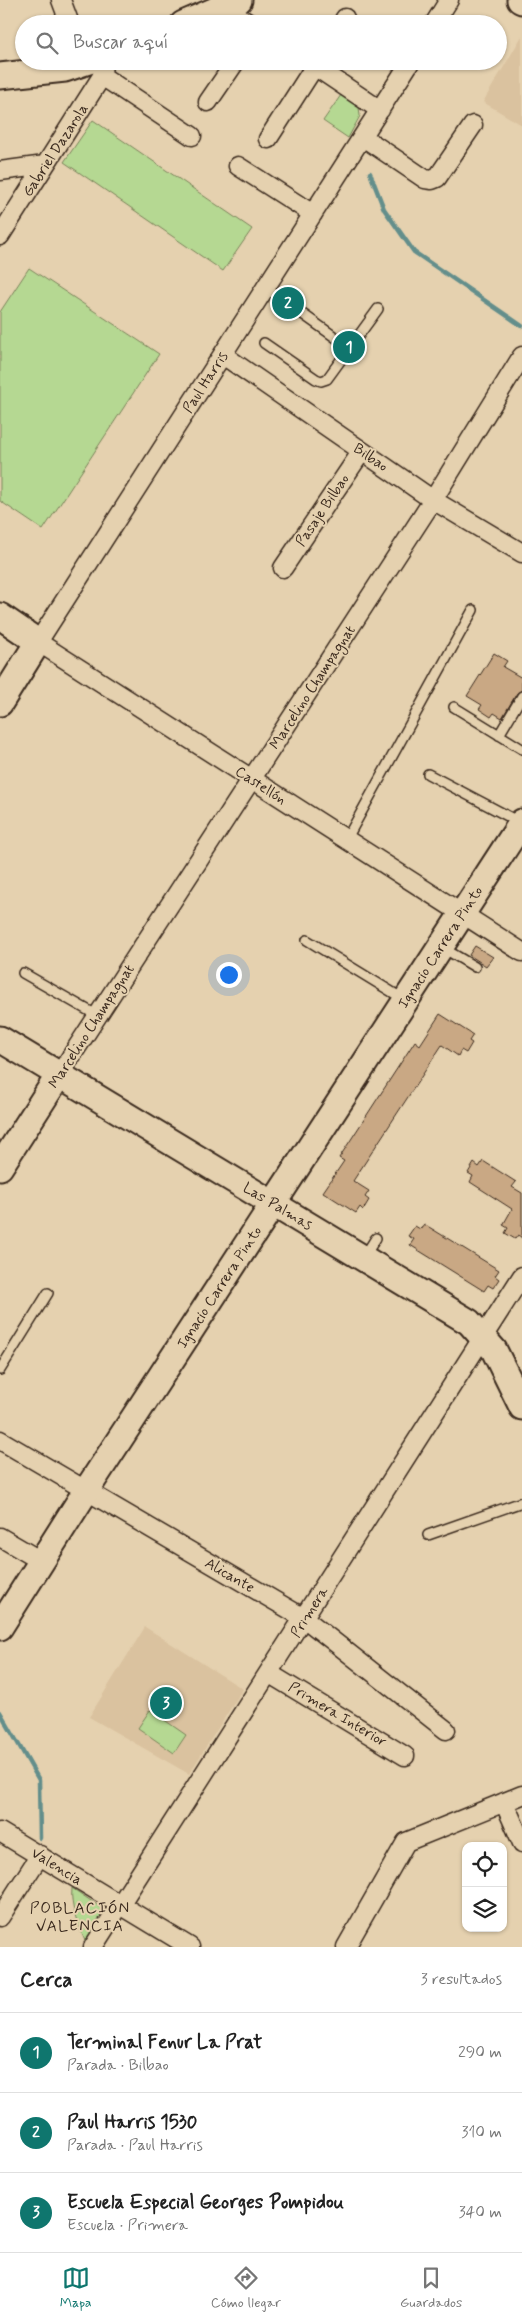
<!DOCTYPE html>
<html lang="es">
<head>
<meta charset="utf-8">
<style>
  body { margin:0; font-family:Mynerve,sans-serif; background:#f6f6f6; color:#222 }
  .controls { position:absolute; right:15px; bottom:15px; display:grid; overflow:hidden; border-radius:10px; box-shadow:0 1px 4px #0004 }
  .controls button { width:45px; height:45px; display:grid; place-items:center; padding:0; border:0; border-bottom:1px solid #e0e0e0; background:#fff; color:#222; font:25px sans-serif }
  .you { position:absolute; left:228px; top:974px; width:18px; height:18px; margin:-12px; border:4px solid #fff; border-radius:50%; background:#1a73e8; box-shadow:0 0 0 8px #1a73e833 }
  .badge { display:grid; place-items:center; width:32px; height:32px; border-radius:50%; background:#0f766e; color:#fff; font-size:16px; font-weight:700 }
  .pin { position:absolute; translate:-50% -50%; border:2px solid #fff; box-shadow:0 1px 5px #0006 }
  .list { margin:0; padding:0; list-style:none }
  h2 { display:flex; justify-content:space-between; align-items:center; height:65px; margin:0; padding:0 20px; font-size:21px }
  h2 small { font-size:16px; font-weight:400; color:#767676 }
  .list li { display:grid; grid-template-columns:32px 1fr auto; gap:15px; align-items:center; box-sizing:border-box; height:80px; padding:0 20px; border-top:1px solid #e0e0e0 }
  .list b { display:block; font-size:19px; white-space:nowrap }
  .list p { margin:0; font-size:16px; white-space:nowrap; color:#767676 }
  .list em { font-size:16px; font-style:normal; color:#767676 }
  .icon { flex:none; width:28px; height:28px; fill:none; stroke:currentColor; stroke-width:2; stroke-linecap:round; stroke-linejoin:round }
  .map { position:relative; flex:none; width:522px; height:1947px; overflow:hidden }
  .search { position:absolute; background:#fff; box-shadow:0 1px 4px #0004; left:15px; right:15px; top:15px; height:55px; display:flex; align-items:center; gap:12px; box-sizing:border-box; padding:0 18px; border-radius:28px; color:#767676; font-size:19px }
  .sheet { height:305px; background:#fff }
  nav { display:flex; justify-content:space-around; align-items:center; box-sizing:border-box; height:70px; border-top:1px solid #e0e0e0; background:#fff; font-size:14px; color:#767676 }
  nav a { display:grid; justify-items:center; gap:2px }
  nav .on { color:#0f766e }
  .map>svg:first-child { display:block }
  .built { fill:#dac29f }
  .green { fill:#b5d892; stroke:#788158 }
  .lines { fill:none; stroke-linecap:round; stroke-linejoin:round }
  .stream { stroke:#638e8b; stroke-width:4.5 }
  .building { fill:#c9a884; stroke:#3b2a1e }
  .lane-casing { stroke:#3b2a1e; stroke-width:12 }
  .street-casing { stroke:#3b2a1e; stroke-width:21 }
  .secondary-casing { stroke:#3b2a1e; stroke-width:29 }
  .lane { stroke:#e5d1af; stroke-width:9 }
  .street { stroke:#e5d1af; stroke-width:18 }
  .secondary { stroke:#e5d1af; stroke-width:25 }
  .labels { text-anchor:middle; stroke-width:4; stroke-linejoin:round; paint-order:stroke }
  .street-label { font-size:15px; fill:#3b2a1e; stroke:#e5d1af }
  .neighbourhood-label { font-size:16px; letter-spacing:1px; fill:#3b2a1e; stroke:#e5d1af }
</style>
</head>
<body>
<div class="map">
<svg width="522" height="1947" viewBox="0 0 522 1947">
  <rect width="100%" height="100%" fill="#e5d1af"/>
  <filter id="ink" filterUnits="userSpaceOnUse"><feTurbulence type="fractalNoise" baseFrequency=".02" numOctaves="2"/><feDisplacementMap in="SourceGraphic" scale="10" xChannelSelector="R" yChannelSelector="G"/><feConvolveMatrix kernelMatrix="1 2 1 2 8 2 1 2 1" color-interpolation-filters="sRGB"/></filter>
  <g filter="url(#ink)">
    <path class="built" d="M522 36V125L483 102Z
      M145 1627 243 1689 189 1774 89 1717Z"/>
    <path class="green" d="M341 95 359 107 360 116 348 138 323 121Z
      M93 120 252 229 223 271 64 162Z
      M29 268 159 354 43 530 0 501V312Z
      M150 1710 186 1735 174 1753 138 1728Z
      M72 1888 103 1909 104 1913 86 1943C78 1925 70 1907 72 1888Z"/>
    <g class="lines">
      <path class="stream" d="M370 173 384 209 414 252 522 326
        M0 1712 39 1780 40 1838"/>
    </g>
    <path class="building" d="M494 653 507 661 503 667 522 678V690L517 693 502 718 494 713 491 717 479 709 482 705 467 696Z
      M475 946 493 957 486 966 469 955Z
      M440 1014 473 1035 469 1041 472 1043 466 1053 461 1050 458 1056 442 1045 353 1181 369 1191 365 1197 369 1200 363 1210 360 1207 356 1213 323 1192 344 1161 339 1158 415 1041 420 1045Z
      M483 1161 516 1182 512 1187 522 1193V1238L518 1235 515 1239 505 1233 508 1228 503 1225 512 1209 470 1182 473 1176 468 1173 474 1163 479 1167Z
      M424 1224 499 1270 495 1276 499 1279 493 1288 488 1285 484 1291 410 1245 414 1239 408 1236 415 1226 420 1229Z"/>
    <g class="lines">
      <defs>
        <path id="lane" d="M266 288 349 347
          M264 343 316 379 321 381 327 379 378 309
          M454 707 522 749
          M499 735 522 696
          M428 774 521 823
          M346 840 473 610
          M307 940 405 1000
          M443 948 475 967
          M23 973 98 1016
          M364 1257 376 1238
          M0 1370 48 1293
          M428 1535 522 1502"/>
        <path id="street" d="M61 0 70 24
          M224 7 250 24
          M342 24 345 18
          M434 24 449 0
          M307 61 380 110
          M411 61 38 642 522 952
          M102 76 192 136
          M208 102 236 61
          M363 137 425 179 432 180 437 178 473 125
          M268 139 318 61
          M238 166 313 214
          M0 171 45 165
          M0 236 102 76 103 61
          M223 355 433 500 522 553
          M283 568 362 451
          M59 1075 433 500 522 356
          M0 1440 304 1618 446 1730
          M0 1537 41 1561
          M270 1674 405 1756
          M504 1802 522 1843
          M0 1832 190 1947
          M0 1917 40 1855
          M93 1947 522 1276
          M346 1947 406 1842 522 1795"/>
        <path id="secondary" d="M520 0 522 1
          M183 24 239 0
          M0 76 65 69 89 61
          M0 616 38 642 0 703
          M0 1039 469 1322 494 1350 522 1407
          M0 1167 59 1075
          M0 1627 86 1491 522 822"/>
      </defs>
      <use href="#lane" class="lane-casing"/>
      <use href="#street" class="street-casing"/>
      <use href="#secondary" class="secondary-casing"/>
      <use href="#lane" class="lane"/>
      <use href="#street" class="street"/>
      <use href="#secondary" class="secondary"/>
    </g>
  </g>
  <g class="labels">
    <g class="street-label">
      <text transform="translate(55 150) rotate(-57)" y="5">Gabriel Dazarola</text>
      <text transform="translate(205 382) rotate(-57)" y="5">Paul Harris</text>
      <text transform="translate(371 457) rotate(34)" y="5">Bilbao</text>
      <text transform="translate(322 510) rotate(-56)" y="5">Pasaje Bilbao</text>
      <text transform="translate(312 687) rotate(-57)" y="5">Marcelino Champagnat</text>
      <text transform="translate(261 785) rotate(33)" y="5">Castellón</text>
      <text transform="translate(440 947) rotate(-57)" y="5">Ignacio Carrera Pinto</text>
      <text transform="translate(91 1026) rotate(-57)" y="5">Marcelino Champagnat</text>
      <text transform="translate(278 1206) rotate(31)" y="5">Las Palmas</text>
      <text transform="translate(219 1287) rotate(-57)" y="5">Ignacio Carrera Pinto</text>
      <text transform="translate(230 1575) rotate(30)" y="5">Alicante</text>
      <text transform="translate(309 1612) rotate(-58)" y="5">Primera</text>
      <text transform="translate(338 1714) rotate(31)" y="5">Primera Interior</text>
      <text transform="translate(57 1866) rotate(32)" y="5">Valencia</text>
    </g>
    <g class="neighbourhood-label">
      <text x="80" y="1913">POBLACIÓN<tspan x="80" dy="18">VALENCIA</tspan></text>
    </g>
  </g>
</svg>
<div class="controls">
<button><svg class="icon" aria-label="locate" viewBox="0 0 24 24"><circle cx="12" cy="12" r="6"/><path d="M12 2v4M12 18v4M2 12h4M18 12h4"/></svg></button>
<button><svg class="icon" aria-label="layers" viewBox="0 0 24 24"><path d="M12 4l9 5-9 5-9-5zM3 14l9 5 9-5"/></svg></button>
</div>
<div class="you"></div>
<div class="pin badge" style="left:349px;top:347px">1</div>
<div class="pin badge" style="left:288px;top:303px">2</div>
<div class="pin badge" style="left:166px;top:1703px">3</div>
<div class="search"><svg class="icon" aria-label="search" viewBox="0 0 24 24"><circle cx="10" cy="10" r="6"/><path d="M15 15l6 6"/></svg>Buscar aquí</div>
</div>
<section class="sheet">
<h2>Cerca<small>3 resultados</small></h2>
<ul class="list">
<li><span class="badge">1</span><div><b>Terminal Fenur La Prat</b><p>Parada · Bilbao</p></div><em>290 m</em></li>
<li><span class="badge">2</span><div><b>Paul Harris 1530</b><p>Parada · Paul Harris</p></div><em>310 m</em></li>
<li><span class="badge">3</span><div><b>Escuela Especial Georges Pompidou</b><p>Escuela · Primera</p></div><em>340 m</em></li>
</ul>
</section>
<nav>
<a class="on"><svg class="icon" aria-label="map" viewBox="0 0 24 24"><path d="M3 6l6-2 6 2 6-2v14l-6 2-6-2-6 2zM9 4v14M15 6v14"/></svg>Mapa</a>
<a><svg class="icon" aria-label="directions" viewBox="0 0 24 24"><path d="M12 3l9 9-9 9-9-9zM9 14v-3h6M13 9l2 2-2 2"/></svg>Cómo llegar</a>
<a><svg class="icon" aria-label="saved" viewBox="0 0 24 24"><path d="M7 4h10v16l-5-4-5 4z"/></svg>Guardados</a>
</nav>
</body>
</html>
